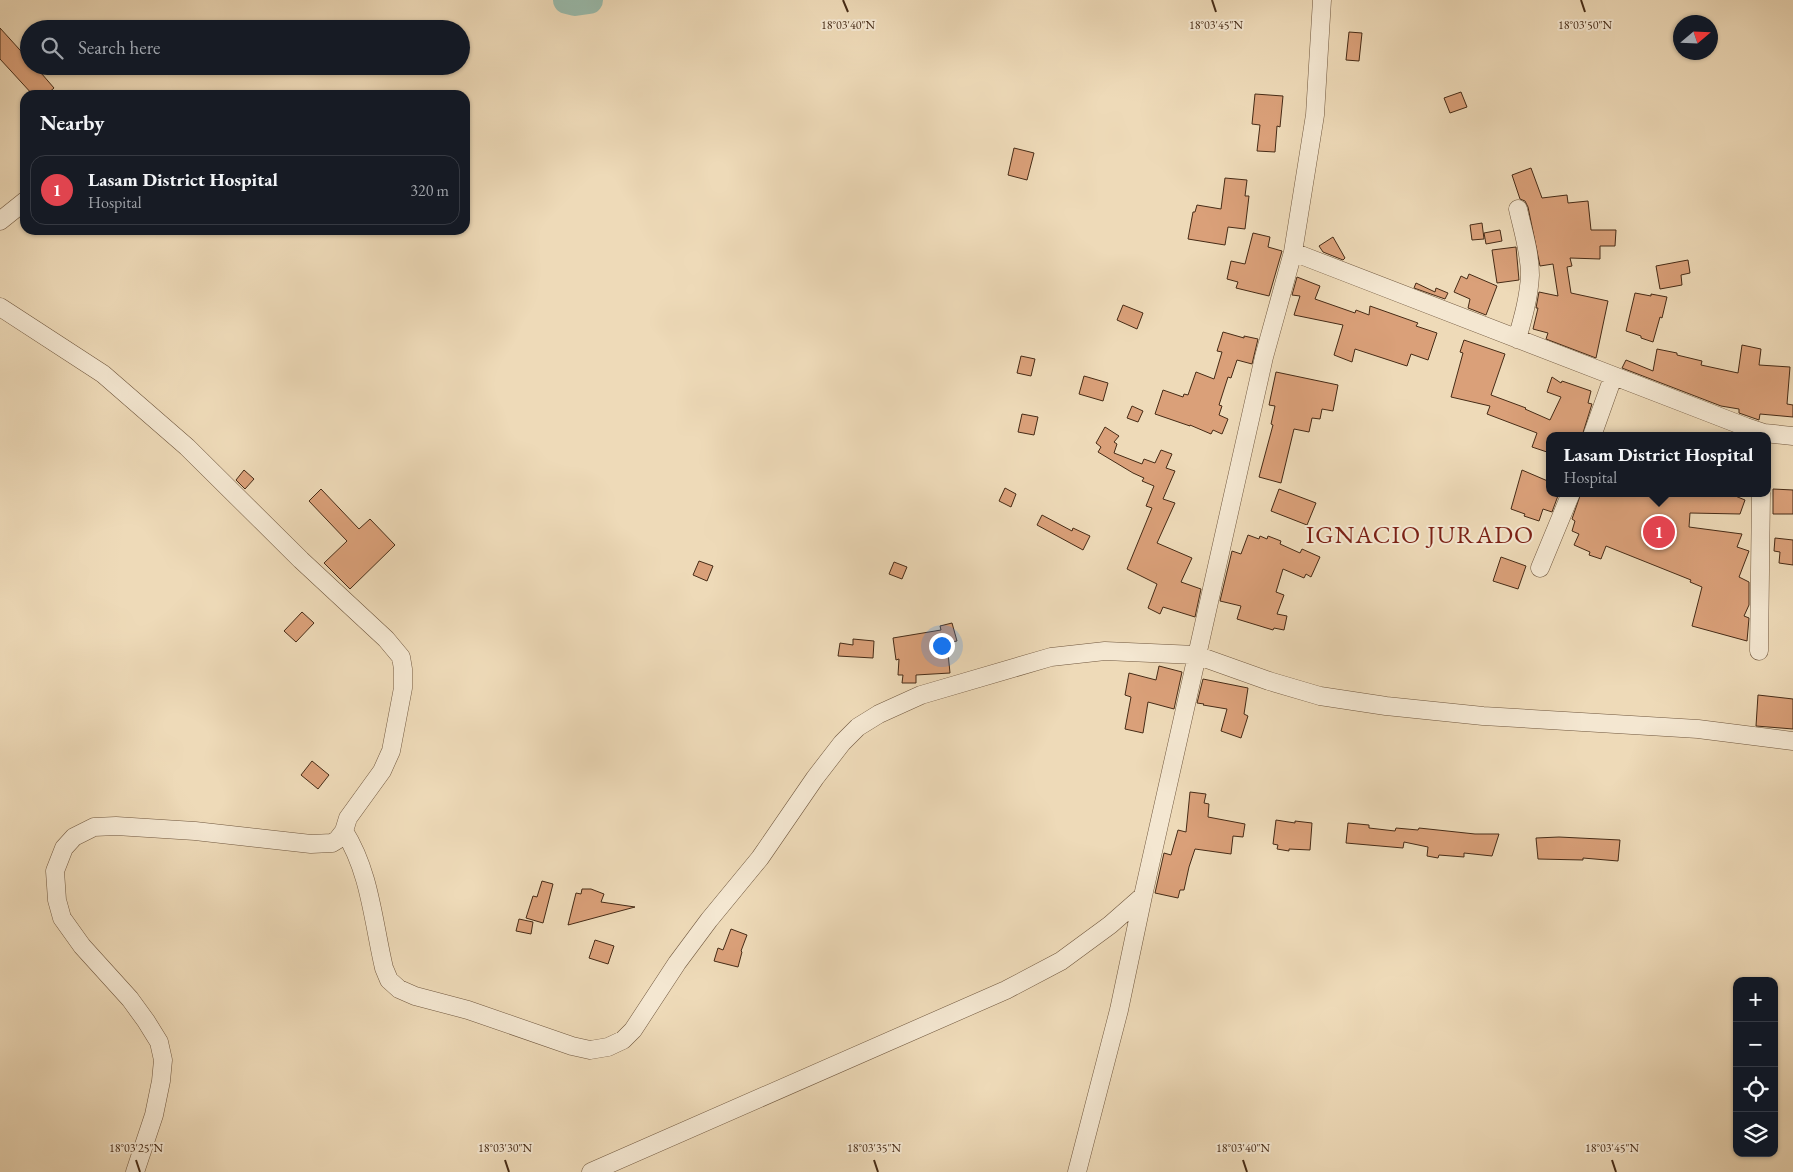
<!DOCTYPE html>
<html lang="en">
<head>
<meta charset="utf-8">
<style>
  body { margin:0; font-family:"EB Garamond",serif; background:#20242c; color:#f1f3f6 }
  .controls { position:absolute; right:15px; bottom:15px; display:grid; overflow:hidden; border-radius:10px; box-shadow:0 1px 4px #0004 }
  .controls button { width:45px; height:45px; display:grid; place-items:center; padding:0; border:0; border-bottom:1px solid #363941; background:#171b24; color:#f1f3f6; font:25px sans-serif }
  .compass { position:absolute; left:1673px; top:15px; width:45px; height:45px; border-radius:50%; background:#171b24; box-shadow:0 1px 4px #0004; rotate:71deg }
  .you { position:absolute; left:941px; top:645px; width:18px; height:18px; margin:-12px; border:4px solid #fff; border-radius:50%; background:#1a73e8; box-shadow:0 0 0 8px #1a73e833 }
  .badge { display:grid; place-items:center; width:32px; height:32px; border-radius:50%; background:#2563eb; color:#fff; font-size:16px; font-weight:700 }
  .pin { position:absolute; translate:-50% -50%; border:2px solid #fff; box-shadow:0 1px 5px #0006 }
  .popup { position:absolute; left:1546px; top:432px; width:225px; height:65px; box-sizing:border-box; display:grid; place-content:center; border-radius:10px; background:#171b24; filter:drop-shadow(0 1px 4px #0005); font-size:16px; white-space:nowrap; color:#9ea1a6 }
  .popup b { font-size:19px; color:#f1f3f6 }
  .popup::after { content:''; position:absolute; left:50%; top:100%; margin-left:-10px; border:10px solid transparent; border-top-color:#171b24 }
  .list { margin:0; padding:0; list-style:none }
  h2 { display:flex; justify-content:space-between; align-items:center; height:65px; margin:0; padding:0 20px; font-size:21px }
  h2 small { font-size:16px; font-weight:400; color:#9ea1a6 }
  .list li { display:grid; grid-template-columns:32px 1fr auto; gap:15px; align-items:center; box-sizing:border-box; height:70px; margin:0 10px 10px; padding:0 10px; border:1px solid #363941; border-radius:15px }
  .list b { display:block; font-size:19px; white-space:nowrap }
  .list p { margin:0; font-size:16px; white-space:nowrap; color:#9ea1a6 }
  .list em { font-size:16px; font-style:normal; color:#9ea1a6 }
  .icon { flex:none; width:28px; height:28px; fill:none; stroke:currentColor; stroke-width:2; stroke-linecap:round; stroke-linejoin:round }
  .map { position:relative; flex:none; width:1793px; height:1172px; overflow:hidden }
  .search { position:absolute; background:#171b24; box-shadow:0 1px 4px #0004; left:20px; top:20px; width:450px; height:55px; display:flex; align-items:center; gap:12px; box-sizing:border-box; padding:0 18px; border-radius:28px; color:#9ea1a6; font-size:19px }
  .panel { position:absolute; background:#171b24; box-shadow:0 1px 4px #0004; left:20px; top:90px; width:450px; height:145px; border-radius:15px }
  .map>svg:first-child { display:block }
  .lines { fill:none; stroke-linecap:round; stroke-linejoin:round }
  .river { stroke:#99bbac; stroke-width:28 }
  .building { fill:#daa079; stroke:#462b16 }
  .minor-casing { stroke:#70573e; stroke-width:19 }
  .minor { stroke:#f4e7d1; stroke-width:18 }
  .ticks { fill:none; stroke:#462b16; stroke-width:2 }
  .labels { text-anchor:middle; stroke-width:4; stroke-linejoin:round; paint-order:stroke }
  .quarter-label { font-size:25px; letter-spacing:1px; fill:#7a1f14; stroke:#f4e7d1 }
  .ticks-label { font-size:12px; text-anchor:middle; fill:#462b16; stroke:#f4e7d1; stroke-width:4; stroke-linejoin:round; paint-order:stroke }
</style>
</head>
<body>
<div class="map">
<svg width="1793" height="1172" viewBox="0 0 1793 1172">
  <rect width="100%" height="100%" fill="#eedab8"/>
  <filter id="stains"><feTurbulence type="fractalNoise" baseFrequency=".004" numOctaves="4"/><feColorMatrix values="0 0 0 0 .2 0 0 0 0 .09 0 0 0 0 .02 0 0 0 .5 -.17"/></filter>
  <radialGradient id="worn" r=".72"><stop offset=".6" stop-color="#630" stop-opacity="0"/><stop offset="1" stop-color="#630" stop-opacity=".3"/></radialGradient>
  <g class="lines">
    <path class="river" d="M567 0 575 2 589 0"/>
  </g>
  <path class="building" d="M0 28 29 60V66H35L54 88 46 95H33L0 59Z
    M1349 32 1362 33 1359 61 1346 60Z
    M1461 92 1467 107 1450 113 1444 98Z
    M1255 94 1283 96 1280 127 1277 126 1275 152 1257 151 1260 125 1252 124Z
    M1014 148 1034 153 1027 180 1008 175Z
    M1531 168 1542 198 1567 195 1568 203 1588 201 1591 230H1616L1615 246H1600V259L1570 258 1572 266 1567 267 1571 293 1608 301 1596 358 1546 339 1548 333 1533 329 1538 308H1536L1539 292 1558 296 1553 264 1540 266 1528 207 1525 201 1520 199 1512 175Z
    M1225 178 1247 180 1245 196H1249L1245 229 1228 227 1225 245 1188 239 1193 212H1195L1197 205 1221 209Z
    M1482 223 1484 239 1472 240 1470 225Z
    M1500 230 1502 241 1486 244 1484 233Z
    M1253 233 1270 237 1268 247 1282 251 1269 296 1236 288 1238 282 1227 279 1231 261 1245 264Z
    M1333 237 1345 258 1343 260 1323 252 1319 246Z
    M1516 247 1519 280 1497 283 1492 250Z
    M1688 260 1690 273 1681 275 1682 285 1660 289 1656 266Z
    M1469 274 1497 286 1486 315 1468 308 1470 299 1454 292 1461 276 1467 279Z
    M1297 277 1320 286 1315 299 1355 313 1356 310 1369 315 1370 306 1418 323 1416 326 1437 333 1428 360 1411 354 1407 366 1355 349 1352 362 1334 355 1343 325 1294 315 1300 296 1292 295Z
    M1416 283 1435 292 1436 288 1448 293 1445 299 1414 288Z
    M1635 293 1651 296V294L1667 297 1662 318 1660 317 1653 342 1641 338V336L1626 331Z
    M1123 305 1143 313 1137 329 1117 320Z
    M1223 332 1244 338V336L1258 339 1252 364 1237 360 1231 378 1228 377 1219 405 1222 406 1219 415 1228 419 1222 434 1213 430 1211 434 1190 425V426L1155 414 1163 390 1183 397 1184 394 1188 395 1196 372 1214 379 1222 352 1217 351Z
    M1464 340 1505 354 1491 395 1526 408 1525 409 1550 420 1561 397 1547 392 1552 377 1561 383 1562 381 1591 391 1588 403 1592 404 1582 436H1550V453L1532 447 1537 433 1487 414 1490 406 1451 397 1463 353 1460 352Z
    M1742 345 1761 349 1759 365 1790 367 1787 404 1793 405V417L1760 414 1759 420 1739 413V409L1721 406 1622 368 1626 360 1653 371 1657 349 1677 353V355L1702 361 1701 365 1738 373Z
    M1021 356 1035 359 1031 376 1017 373Z
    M1276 372 1338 385 1333 411 1322 409 1320 419 1312 418 1309 432 1294 429 1281 483 1259 477 1273 425 1271 424 1275 406 1269 405Z
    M1084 376 1108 383 1103 401 1079 394Z
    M1132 406 1143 411 1138 422 1127 418Z
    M1022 414 1038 417 1034 435 1018 432Z
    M1105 427 1119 436 1114 442 1117 444 1114 453 1142 464 1144 459 1155 463 1161 450 1172 454 1166 468 1175 471 1163 499 1175 503 1157 543 1192 558 1181 582 1201 589 1195 617 1163 607 1160 614 1148 608 1157 584 1127 569 1152 508 1146 506 1154 486 1142 481 1144 478 1133 473 1098 452 1101 447 1096 443Z
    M244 470 254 479 245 489 236 480Z
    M1522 470 1550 482V493H1559L1552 512 1543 509 1539 521 1524 516 1525 514 1511 509Z
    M1005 488 1016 494 1011 507 999 501Z
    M321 489 359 529 370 519 395 545 350 589 324 563 347 541 309 501Z
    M1279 489 1316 503 1307 525 1271 511Z
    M1773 489 1793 490V514H1773Z
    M1581 493H1728L1745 500 1740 514 1690 513 1689 527 1742 534 1737 547 1749 551 1739 577 1749 582V605L1744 616 1749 618 1747 641 1692 626 1702 587 1690 582 1691 580 1606 546 1601 559 1589 555 1590 552 1574 545 1579 534 1572 531 1575 521 1572 519Z
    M1042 515 1072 531 1073 528 1090 536 1083 550 1037 525Z
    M1248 535 1259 539 1260 536 1267 539 1268 536 1281 541 1280 544 1300 553 1302 549 1320 557 1311 577 1306 574 1304 578 1283 569 1276 592 1284 595 1277 614 1287 616 1284 630 1274 628 1273 630 1237 619 1241 606 1220 601 1232 551 1241 554Z
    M1775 538 1793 540V565L1779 563 1780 552 1774 551Z
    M1501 557 1526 566 1518 589 1493 581Z
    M699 561 713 566 707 581 693 575Z
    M894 562 907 567 902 579 889 574Z
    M302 612 314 623 296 642 284 631Z
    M952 623 957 641 947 643 950 673 916 675V683H902L903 675H898L899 659 896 660 893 638 941 630 940 626Z
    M853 639 874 641 873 658 838 656 840 643 853 645Z
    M1159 666 1182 672 1174 709 1148 702 1143 733 1125 729 1131 697 1125 695 1129 673 1156 680Z
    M1203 679 1248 688 1244 714 1248 716 1241 738 1221 731 1227 709 1203 705 1204 704 1197 703Z
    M1758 695 1793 699V729L1756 726Z
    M312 761 329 775 318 789 301 775Z
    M1190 792 1206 794 1204 803 1209 804 1208 817 1245 824 1243 837 1233 836 1231 854 1195 849 1189 867 1184 890H1180L1178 898 1155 893 1164 853 1171 855 1178 830 1186 832Z
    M1276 820 1295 823V821L1312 823 1310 850 1289 849V851L1277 849 1278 845 1273 844Z
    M1348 823 1369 825V828L1395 831 1396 828 1418 830 1419 828 1475 834H1499L1492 856 1464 853V857L1439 855 1438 858 1427 856 1428 847 1404 842 1403 848 1346 843Z
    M1559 837 1620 840 1618 861 1583 858V860L1538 859 1536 838Z
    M542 881 553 884 543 923 526 918 533 896 537 897Z
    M582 889H591L604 894 601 902 635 907 568 925 576 893 581 894Z
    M519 919 533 922 531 934 516 931Z
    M731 929 747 935 741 951 742 952 738 967 714 961 718 948 723 950Z
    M595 940 614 946 608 964 589 958Z"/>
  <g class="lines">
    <defs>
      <path id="minor" d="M1322 0 1315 115 1293 252 1746 427 1764 433 1793 436
        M0 221 25 201
        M0 307 103 374 187 447 301 560 386 639 401 657 403 669V688L391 751 382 771 348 818 344 831 337 840 332 843 311 844 195 831 116 826 94 827 74 837 64 848 55 871 57 900 62 918 82 946 130 999 146 1021 159 1042 163 1060 161 1081 154 1115 135 1172
        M1517 339C1523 318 1529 297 1530 275 1530 253 1523 231 1518 209
        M1592 436 1613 377
        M1540 568 1571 493
        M1759 651 1761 493
        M344 831C370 872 373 921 384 968L389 980 399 989 415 996 468 1010 572 1046 590 1050 608 1047 623 1040 633 1030 677 963 709 920 760 858 815 778 842 743 858 727 879 714 921 695 1051 657 1105 651 1196 655 1269 681 1320 696 1386 706 1483 716 1698 729 1793 741
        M591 1172 1006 990 1061 961 1110 925 1143 896 1264 357 1293 252
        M1077 1172 1119 1010 1143 896"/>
    </defs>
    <use href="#minor" class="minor-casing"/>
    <use href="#minor" class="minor"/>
  </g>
  <path class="ticks" d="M843 0 848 12M1212 0 1216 12M1581 0 1585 12M136 1160 140 1172M505 1160 509 1172M874 1160 878 1172M1243 1160 1247 1172M1612 1160 1616 1172"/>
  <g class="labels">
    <g class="quarter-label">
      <text x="1420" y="543">IGNACIO JURADO</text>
    </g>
  </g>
  <g class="ticks-label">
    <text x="848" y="29">18°03'40"N</text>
    <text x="1216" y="29">18°03'45"N</text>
    <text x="1585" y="29">18°03'50"N</text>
    <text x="136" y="1152">18°03'25"N</text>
    <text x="505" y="1152">18°03'30"N</text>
    <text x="874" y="1152">18°03'35"N</text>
    <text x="1243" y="1152">18°03'40"N</text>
    <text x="1612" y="1152">18°03'45"N</text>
  </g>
  <rect width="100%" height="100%" filter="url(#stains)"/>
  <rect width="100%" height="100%" fill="url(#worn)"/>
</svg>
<div class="controls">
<button>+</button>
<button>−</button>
<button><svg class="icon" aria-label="locate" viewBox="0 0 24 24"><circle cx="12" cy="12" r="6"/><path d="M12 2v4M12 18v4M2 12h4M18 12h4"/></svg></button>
<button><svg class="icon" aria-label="layers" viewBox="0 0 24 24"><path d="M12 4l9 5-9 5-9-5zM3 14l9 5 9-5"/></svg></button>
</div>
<svg class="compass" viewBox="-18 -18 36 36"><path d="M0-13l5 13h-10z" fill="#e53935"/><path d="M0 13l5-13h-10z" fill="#9ea1a6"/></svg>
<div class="you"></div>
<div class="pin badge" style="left:1659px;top:532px;background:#e0444e">1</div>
<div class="popup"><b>Lasam District Hospital</b>Hospital</div>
<div class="search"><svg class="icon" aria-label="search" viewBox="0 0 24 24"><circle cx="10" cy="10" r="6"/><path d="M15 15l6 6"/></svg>Search here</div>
<section class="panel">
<h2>Nearby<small></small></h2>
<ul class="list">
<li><span class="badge" style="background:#e0444e">1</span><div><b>Lasam District Hospital</b><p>Hospital</p></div><em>320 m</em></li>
</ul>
</section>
</div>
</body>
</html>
